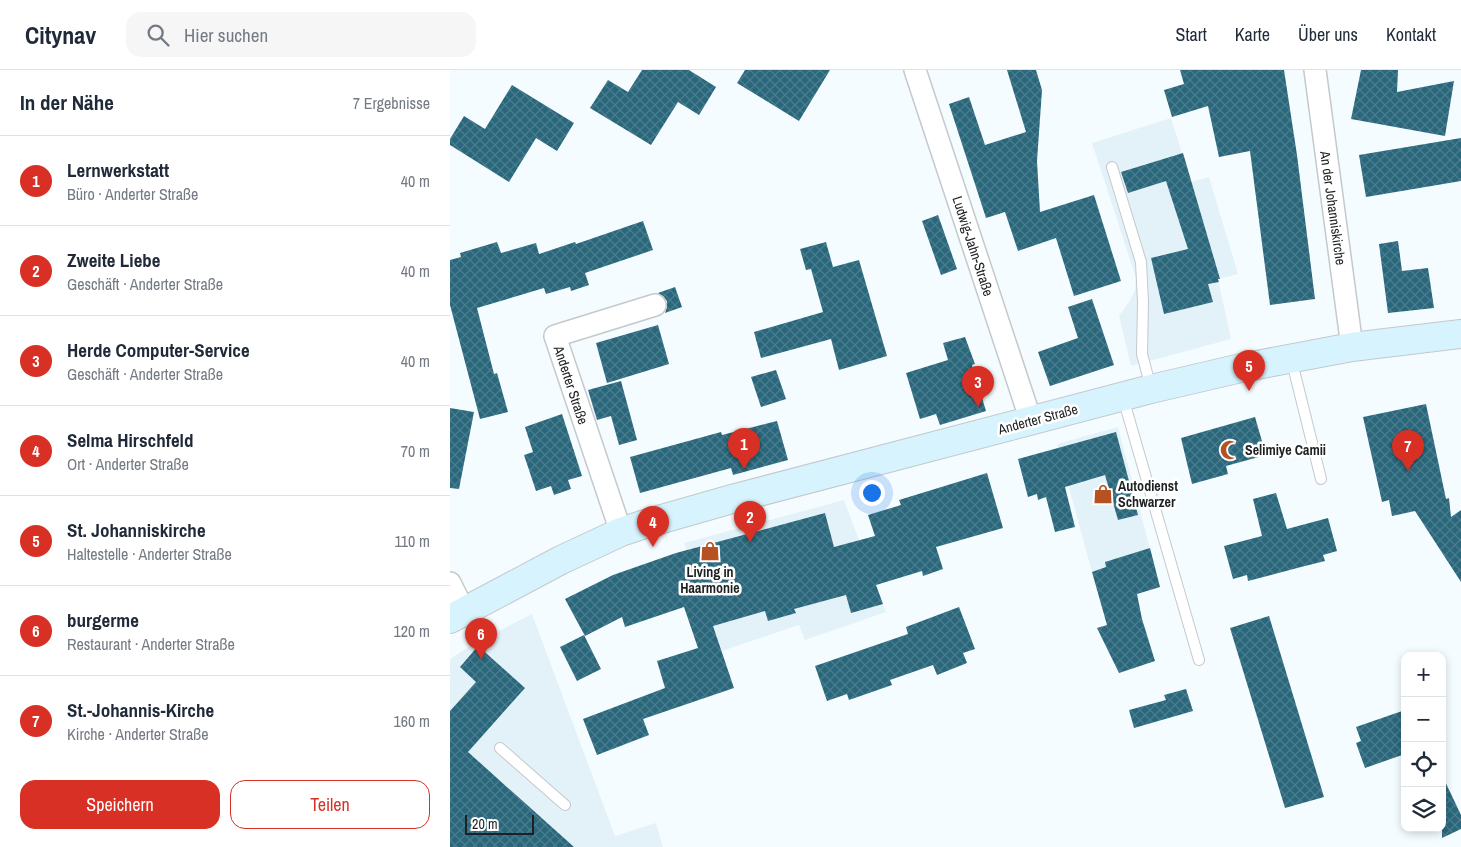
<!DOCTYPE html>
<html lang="de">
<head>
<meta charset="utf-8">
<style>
  body { margin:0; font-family:"Archivo Narrow",sans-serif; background:#f6f6f7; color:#1f2937 }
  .controls { position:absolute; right:15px; bottom:15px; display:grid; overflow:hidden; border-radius:10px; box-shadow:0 2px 8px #0003 }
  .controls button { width:45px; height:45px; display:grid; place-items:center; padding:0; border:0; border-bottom:1px solid #e0e1e3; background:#fff; color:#1f2937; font:25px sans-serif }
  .scale { position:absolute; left:15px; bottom:12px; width:69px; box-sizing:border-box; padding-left:5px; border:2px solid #1e2122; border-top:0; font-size:14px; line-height:18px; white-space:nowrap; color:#1e2122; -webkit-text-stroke:4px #fff; paint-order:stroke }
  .you { position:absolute; left:421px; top:422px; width:18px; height:18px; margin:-12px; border:4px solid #fff; border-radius:50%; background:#1a73e8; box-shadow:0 0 0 8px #1a73e833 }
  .badge { display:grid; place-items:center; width:32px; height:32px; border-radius:50%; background:#d93025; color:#fff; font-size:16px; font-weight:700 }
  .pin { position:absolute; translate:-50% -41px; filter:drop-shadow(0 1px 2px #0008) }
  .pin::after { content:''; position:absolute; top:26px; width:18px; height:15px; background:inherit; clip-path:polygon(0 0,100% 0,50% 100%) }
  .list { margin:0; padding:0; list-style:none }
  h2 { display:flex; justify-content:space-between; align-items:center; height:65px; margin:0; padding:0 20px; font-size:21px }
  h2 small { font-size:16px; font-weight:400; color:#747a83 }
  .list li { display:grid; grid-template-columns:32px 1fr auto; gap:15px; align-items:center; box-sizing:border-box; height:90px; padding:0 20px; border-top:1px solid #e0e1e3 }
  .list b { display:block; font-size:19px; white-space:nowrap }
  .list p { margin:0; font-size:16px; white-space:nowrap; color:#747a83 }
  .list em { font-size:16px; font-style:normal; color:#747a83 }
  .actions { display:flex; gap:10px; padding:15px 20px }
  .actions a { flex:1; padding:11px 0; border:1px solid #d93025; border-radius:15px; text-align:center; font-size:18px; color:#d93025 }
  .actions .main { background:#d93025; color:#fff }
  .icon { flex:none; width:28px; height:28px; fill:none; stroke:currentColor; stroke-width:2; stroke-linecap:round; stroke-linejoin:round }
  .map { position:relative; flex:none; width:1011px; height:777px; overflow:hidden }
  header { display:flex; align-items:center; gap:30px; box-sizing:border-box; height:70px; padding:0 25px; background:#fff; border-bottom:1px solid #e0e1e3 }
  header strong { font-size:24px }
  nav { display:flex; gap:28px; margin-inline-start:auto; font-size:18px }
  .search { width:350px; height:45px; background:#f6f6f7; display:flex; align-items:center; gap:12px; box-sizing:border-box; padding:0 18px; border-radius:15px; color:#747a83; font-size:19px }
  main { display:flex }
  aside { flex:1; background:#fff }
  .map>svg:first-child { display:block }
  .built { fill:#e3f2f8 }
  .building { fill:url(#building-cross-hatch) }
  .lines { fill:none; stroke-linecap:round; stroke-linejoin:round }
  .service-casing { stroke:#c3c9cc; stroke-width:12 }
  .minor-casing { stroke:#c3c9cc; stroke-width:24 }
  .secondary-casing { stroke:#c3c9cc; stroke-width:30 }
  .service { stroke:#fff; stroke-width:10 }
  .minor { stroke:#fff; stroke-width:21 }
  .secondary { stroke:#d7f3fd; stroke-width:28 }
  .labels { text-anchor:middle; stroke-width:5; stroke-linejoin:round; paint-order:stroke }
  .street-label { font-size:14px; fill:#1e2122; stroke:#fff }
  .poi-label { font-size:14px; font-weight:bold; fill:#1e2122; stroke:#fff; text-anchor:start }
</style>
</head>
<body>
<header>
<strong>Citynav</strong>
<div class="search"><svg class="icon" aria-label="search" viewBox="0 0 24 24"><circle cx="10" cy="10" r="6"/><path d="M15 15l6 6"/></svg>Hier suchen</div>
<nav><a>Start</a><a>Karte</a><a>Über uns</a><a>Kontakt</a></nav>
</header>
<main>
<aside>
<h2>In der Nähe<small>7 Ergebnisse</small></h2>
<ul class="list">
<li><span class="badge">1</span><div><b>Lernwerkstatt</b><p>Büro · Anderter Straße</p></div><em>40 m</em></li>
<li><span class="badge">2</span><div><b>Zweite Liebe</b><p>Geschäft · Anderter Straße</p></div><em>40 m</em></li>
<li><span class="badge">3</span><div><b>Herde Computer-Service</b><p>Geschäft · Anderter Straße</p></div><em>40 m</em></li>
<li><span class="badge">4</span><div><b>Selma Hirschfeld</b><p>Ort · Anderter Straße</p></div><em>70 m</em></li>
<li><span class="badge">5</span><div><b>St. Johanniskirche</b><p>Haltestelle · Anderter Straße</p></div><em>110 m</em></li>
<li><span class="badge">6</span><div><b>burgerme</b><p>Restaurant · Anderter Straße</p></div><em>120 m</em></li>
<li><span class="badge">7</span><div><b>St.-Johannis-Kirche</b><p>Kirche · Anderter Straße</p></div><em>160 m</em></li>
</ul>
<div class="actions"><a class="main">Speichern</a><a>Teilen</a></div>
</aside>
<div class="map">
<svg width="1011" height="777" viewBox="0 0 1011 777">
  <defs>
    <pattern id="building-cross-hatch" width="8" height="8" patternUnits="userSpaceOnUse" patternTransform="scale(1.25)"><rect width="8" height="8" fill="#28677c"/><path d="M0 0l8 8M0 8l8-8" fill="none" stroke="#4d7c8c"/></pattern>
  </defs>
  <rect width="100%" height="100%" fill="#f5fcff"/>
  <path class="built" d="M721 48 741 112 759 107 788 204 768 209 781 269 681 296 669 246 679 232 685 220 686 208 642 73Z
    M668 357 710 517 651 535 607 374Z
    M394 430 436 542 355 570 349 555 272 581 234 473Z
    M82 544 165 766 206 753 213 777H0V589L23 574Z"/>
  <path class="building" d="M192 0H239L266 17 249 45 228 32 201 75 140 38 158 10 178 22Z
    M295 0H380L349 51 287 13Z
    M557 0H586L592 20 587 91 590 142 644 125 671 211 624 226 606 168 568 181 555 142 536 148 499 34 519 27 535 75 576 62Z
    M730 0H834L847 85 865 229 820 235 800 81 769 87 758 36 722 47 714 20 734 14Z
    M911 0H948L947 22 1004 11 995 66 901 49Z
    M62 15 124 53 107 81 86 68 59 112 0 75V69L14 46 35 59Z
    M1011 68V111L916 127 909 85Z
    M733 83 770 209H768L769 212 758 214 763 232 714 244 701 188 738 179 716 111 678 123 671 102Z
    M488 145 507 199 491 205 472 151Z
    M193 151 203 180 135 203 139 215 121 221 120 217 96 224 94 218 27 238 44 304 47 303 58 342 30 349 0 235V190L11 187 10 183 47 172 51 183 86 173 89 184 125 172 126 174Z
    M948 171 952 201 978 198 984 238 938 243 929 174Z
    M376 172 383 197 409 190 437 286 389 300 381 269 311 288 304 262 373 242 361 199 356 200 350 179Z
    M225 217 232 237 215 243 217 237V231L213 226 208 223Z
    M642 229 664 295 600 316 588 282 628 268 618 237Z
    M208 255 219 294 157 313 146 273Z
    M515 267 525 294 522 295 536 341 490 355 486 344 470 349 456 303 498 290 493 273Z
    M326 300 336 329 311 337 301 307Z
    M171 311 187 370 169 375 161 346 147 350 138 320Z
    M976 334 996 429 999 428 1001 447 1011 440V512L965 441 942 446 939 430 932 432 913 347Z
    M0 338 24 342 9 419 0 418Z
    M112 344 132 406 118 410 121 419 104 425 101 416 86 421 74 385 83 382 75 357Z
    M805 347 816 385 776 396 778 404 742 414 731 368Z
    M327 351 338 390 283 405 281 398 190 423 180 387 271 362 272 365Z
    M666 362 688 445 668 450 655 405 615 417 625 457 605 462 596 427 588 430 587 424 578 427 568 389Z
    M537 403 553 458 486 477 493 499 473 506 472 501 426 515 433 534 401 543 396 525 344 539 346 543 318 551 315 541 263 556 284 618 193 649 199 665 147 685 133 649 215 618 207 591 248 578 234 537 175 557 172 547 135 566 115 529 163 505 226 483 375 443 384 477 425 466 418 445 451 435 449 430Z
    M826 423 837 459 878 448 887 481 873 485 875 491 851 497 798 511 797 505 783 509 774 476 812 466 803 429Z
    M700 478 710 517 687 524 692 549 705 591 669 603 647 558 657 555 642 502 656 497 655 492Z
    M509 537 525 579 513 583 517 593 487 605 483 595 440 610 442 615 399 630 397 624 377 631 365 596 458 564 456 557Z
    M819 546 874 727 835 738 780 558Z
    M134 565 151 599 127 611 110 577Z
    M28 576 75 618 18 682 124 777H0V641L26 612 10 597Z
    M736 619 743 641 684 658 679 640 716 630 714 625Z
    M955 640V684L915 698 906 673 911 671 906 657Z
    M992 705 1011 745V759L992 768Z"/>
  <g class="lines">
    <defs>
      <path id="service" d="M662 97 691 192 693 232 692 284 701 318
        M841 288 871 409
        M673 328 749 590
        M50 678 115 735"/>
      <path id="minor" d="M465 0 581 351
        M865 0 902 277
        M171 462 105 266 205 235
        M0 513 14 541"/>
      <path id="secondary" d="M0 549 111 490 171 462 198 453 282 429 701 319 791 298 902 277 1011 264"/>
    </defs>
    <use href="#service" class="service-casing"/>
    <use href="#minor" class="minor-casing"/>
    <use href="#secondary" class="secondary-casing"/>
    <use href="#service" class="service"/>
    <use href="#minor" class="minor"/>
    <use href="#secondary" class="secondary"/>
  </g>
  <defs>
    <symbol id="mosque-bare" viewBox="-9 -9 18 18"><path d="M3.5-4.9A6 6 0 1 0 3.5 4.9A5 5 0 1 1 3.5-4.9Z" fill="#b65121" stroke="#fff" stroke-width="2.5" paint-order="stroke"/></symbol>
    <symbol id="shop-bare" viewBox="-9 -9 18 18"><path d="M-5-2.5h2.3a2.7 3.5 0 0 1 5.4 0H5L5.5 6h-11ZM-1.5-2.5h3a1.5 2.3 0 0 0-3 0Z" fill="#b65121" stroke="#fff" stroke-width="2.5" paint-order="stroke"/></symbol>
  </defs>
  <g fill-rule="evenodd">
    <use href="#mosque-bare" x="766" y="366" width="28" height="28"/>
    <use href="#shop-bare" x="639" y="410" width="28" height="28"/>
    <use href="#shop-bare" x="246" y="467" width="28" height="28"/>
  </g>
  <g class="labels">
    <g class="street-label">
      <text transform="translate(883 138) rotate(82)" y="5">An der Johanniskirche</text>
      <text transform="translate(523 176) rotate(72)" y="5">Ludwig-Jahn-Straße</text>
      <text transform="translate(121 315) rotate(72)" y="5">Anderter Straße</text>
      <text transform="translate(588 349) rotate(-15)" y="5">Anderter Straße</text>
    </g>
    <g class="poi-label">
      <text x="795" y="385">Selimiye Camii</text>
      <text x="668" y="421">Autodienst<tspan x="668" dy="16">Schwarzer</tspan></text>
      <text x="260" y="507" text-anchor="middle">Living in<tspan x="260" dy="16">Haarmonie</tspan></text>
    </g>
  </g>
</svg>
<div class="controls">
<button>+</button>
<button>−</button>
<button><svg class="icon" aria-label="locate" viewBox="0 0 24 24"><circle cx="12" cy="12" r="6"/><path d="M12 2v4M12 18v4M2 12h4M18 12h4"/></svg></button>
<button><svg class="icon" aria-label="layers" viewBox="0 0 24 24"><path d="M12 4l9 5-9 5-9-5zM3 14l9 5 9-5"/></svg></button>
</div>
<div class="scale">20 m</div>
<div class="you"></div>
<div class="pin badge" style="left:294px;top:399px">1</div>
<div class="pin badge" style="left:300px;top:472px">2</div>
<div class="pin badge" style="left:528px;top:337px">3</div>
<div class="pin badge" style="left:203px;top:477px">4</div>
<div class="pin badge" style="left:799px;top:321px">5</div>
<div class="pin badge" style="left:31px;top:589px">6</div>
<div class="pin badge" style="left:958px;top:401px">7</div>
</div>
</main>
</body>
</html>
